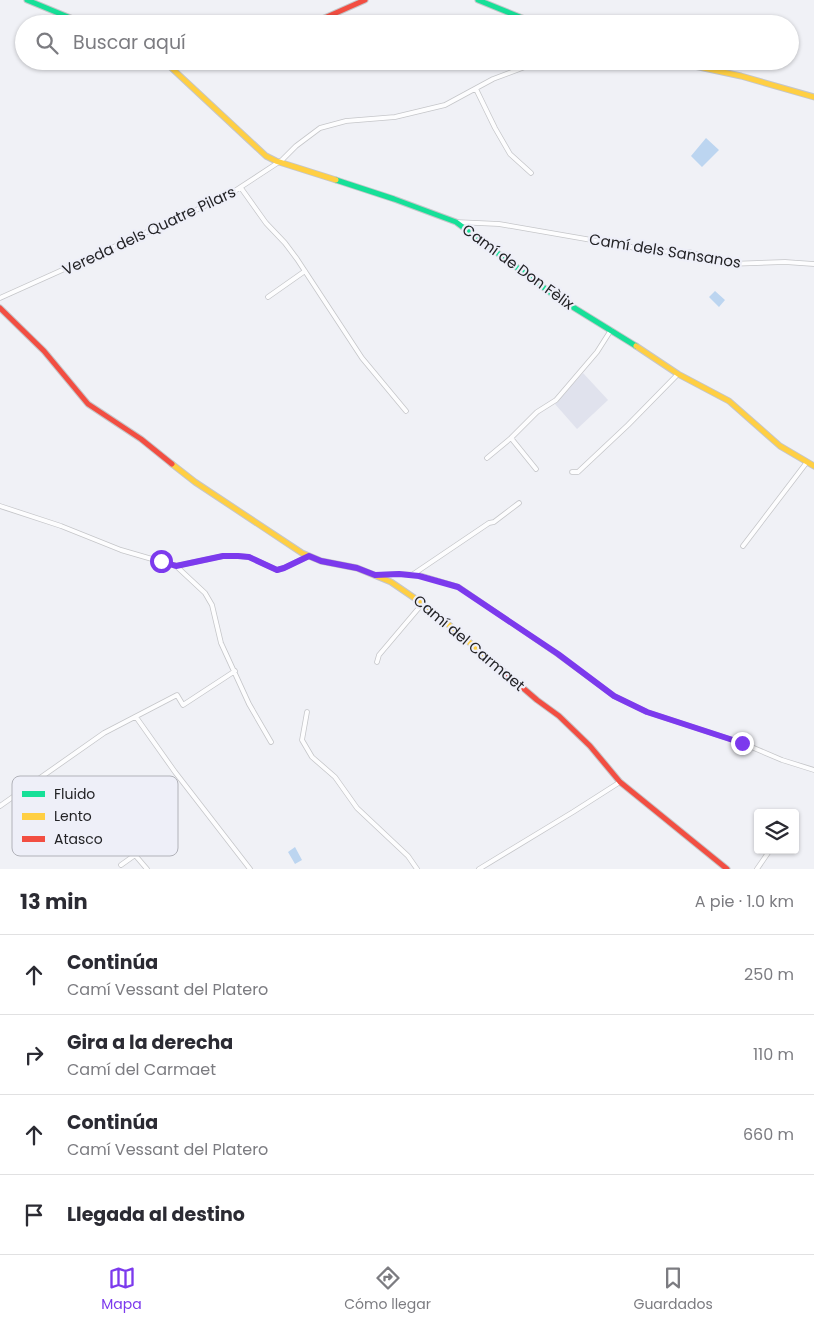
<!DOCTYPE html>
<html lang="es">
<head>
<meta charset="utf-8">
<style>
  body { margin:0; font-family:Poppins,sans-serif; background:#f7f7f7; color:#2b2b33 }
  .controls { position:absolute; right:15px; bottom:15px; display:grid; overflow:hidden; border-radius:5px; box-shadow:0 1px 4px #0004 }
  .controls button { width:45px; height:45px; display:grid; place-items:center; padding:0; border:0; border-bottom:1px solid #e1e1e2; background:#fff; color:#2b2b33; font:25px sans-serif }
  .stop { position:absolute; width:15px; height:15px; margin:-11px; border:4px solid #7c3aed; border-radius:50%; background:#fff }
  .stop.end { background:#7c3aed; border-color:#fff; box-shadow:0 1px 5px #0008 }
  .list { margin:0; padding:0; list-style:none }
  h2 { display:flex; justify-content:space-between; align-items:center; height:65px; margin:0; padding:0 20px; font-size:21px }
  h2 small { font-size:16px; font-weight:400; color:#7c7c81 }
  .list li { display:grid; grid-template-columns:32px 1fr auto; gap:15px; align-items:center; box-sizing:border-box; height:80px; padding:0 20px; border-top:1px solid #e1e1e2 }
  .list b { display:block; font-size:19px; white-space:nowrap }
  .list p { margin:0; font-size:16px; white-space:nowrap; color:#7c7c81 }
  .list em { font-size:16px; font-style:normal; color:#7c7c81 }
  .icon { flex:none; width:28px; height:28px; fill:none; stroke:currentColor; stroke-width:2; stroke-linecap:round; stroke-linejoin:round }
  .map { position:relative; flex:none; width:814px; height:869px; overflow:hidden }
  .search { position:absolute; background:#fff; box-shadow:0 1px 4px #0004; left:15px; right:15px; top:15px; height:55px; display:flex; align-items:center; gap:12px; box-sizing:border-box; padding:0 18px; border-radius:28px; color:#7c7c81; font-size:19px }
  .sheet { height:385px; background:#fff }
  nav { display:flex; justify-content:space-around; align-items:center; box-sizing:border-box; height:70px; border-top:1px solid #e1e1e2; background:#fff; font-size:14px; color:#7c7c81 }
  nav a { display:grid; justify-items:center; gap:2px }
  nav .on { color:#7c3aed }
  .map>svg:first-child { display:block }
  .built { fill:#e0e2ed }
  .water { fill:#bcd5f0 }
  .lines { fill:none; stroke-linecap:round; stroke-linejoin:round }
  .street-casing { stroke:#c5c6c9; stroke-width:5.5 }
  .fast-casing { stroke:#c5c6c9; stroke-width:7 }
  .slow-casing { stroke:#c5c6c9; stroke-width:7 }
  .jam-casing { stroke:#c5c6c9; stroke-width:7 }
  .street { stroke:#fdfdfe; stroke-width:4 }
  .fast { stroke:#16e098; stroke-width:5 }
  .slow { stroke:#ffcf43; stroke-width:5 }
  .jam { stroke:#f24e42; stroke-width:5 }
  .route { stroke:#7c3aed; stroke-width:6 }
  .labels { text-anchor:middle; stroke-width:4.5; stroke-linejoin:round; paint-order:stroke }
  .street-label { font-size:15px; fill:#232326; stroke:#eeeff8 }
  .key { fill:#eeeff8; stroke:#b1b2b9; stroke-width:1 }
  .key-label { font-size:14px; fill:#232326 }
</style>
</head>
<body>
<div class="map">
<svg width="814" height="869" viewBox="0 0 814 869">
  <rect width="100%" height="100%" fill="#f0f1f6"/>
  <path class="built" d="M583 373 608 400 577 429 555 404Z"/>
  <path class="water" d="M706 138 719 150 702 167 691 156Z
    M715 291 725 300 719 307 709 297Z
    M295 847 302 860 295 864 288 852Z"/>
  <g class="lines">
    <defs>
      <path id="street" d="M476 89 495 128 510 154 531 173
        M241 188 266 223 285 243 297 259 362 358 406 411
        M456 222 499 224 603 242 618 243 644 251 689 252 729 264 785 262 814 264
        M268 297 305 271
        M0 298 227 196 282 160 296 146 320 128 346 121 395 117 445 105 493 79 541 61
        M511 438 536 469
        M487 458 511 438 537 412 556 400 597 352 611 330
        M572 472H578L628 425 678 374
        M0 506 61 526 121 550 176 566 223 556H238L249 557 277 570 284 568 309 556
        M743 546 807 462
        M175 565 205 593 212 605 221 643 249 704 271 742
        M375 575 399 574 419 575 459 587 557 654 614 696 647 712 742 743 782 760 814 770
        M412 575 489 523 494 522 519 503
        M377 662 379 655 423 603
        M307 712 302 740 312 757 335 777 357 808 408 856 417 869
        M136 717 175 772 250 869
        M0 806 104 733 177 695 183 705 235 671
        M121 865 135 855 147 869
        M479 869 573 812 620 782
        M757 869 770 850"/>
      <path id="fast" d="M27 0 85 24
        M478 0 537 24
        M336 180 394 199 456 222 555 296 636 346"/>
      <path id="slow" d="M164 61 266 156 276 161 336 180
        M671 61 741 76 814 97
        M636 346 678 374 729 401 780 446 814 466
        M172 464 195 482 302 553 321 561 357 568 391 582 429 608 495 664"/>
      <path id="jam" d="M311 24 365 0
        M0 308 44 351 88 404 141 439 172 464
        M495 664 537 700 559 716 590 746 620 782 727 869"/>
    </defs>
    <use href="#street" class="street-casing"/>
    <use href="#fast" class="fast-casing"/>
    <use href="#slow" class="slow-casing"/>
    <use href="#jam" class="jam-casing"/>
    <use href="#street" class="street"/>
    <use href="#fast" class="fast"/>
    <use href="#slow" class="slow"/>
    <use href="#jam" class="jam"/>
  </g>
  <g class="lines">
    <path class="route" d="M161 561 176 566 223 556H238L249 557 277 570 284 568 309 556 321 561 357 568 375 575 399 574 419 576 458 587 558 654 614 696 647 712 742 743"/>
  </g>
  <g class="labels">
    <g class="street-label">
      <text transform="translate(149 231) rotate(-25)" y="5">Vereda dels Quatre Pilars</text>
      <text transform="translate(665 251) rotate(9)" y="5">Camí dels Sansanos</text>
      <text transform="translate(518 267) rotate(36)" y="5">Camí de Don Fèlix</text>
      <text transform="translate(469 643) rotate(40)" y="5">Camí del Carmaet</text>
    </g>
  </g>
  <rect x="12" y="776" width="166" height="80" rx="8" class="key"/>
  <rect x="22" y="791" width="23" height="6" fill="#16e098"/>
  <rect x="22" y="813" width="23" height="7" fill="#ffcf43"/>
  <rect x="22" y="836" width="23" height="6" fill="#f24e42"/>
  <g class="key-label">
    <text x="54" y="799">Fluido</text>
    <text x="54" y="821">Lento</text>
    <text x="54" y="844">Atasco</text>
  </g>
</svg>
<div class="controls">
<button><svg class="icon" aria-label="layers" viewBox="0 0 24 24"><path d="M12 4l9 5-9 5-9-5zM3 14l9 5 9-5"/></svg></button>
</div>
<div class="stop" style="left:161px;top:561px"></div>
<div class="stop end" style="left:742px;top:743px"></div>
<div class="search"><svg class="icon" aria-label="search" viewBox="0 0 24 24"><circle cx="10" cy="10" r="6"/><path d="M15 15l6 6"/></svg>Buscar aquí</div>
</div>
<section class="sheet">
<h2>13 min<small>A pie · 1.0 km</small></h2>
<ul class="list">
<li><svg class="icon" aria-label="ahead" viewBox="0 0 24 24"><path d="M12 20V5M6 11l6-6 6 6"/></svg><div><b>Continúa</b><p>Camí Vessant del Platero</p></div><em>250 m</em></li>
<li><svg class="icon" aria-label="right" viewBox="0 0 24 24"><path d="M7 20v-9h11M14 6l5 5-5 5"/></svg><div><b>Gira a la derecha</b><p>Camí del Carmaet</p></div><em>110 m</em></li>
<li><svg class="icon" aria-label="ahead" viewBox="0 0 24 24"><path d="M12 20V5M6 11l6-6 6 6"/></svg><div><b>Continúa</b><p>Camí Vessant del Platero</p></div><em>660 m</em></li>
<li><svg class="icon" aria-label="arrive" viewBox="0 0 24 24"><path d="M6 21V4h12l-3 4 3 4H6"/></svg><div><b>Llegada al destino</b></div></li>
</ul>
</section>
<nav>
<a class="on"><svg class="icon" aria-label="map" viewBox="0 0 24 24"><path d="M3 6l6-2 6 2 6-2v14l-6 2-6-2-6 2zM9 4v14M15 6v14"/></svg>Mapa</a>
<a><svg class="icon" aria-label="directions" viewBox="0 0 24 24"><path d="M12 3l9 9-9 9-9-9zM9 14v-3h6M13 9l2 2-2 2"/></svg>Cómo llegar</a>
<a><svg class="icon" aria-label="saved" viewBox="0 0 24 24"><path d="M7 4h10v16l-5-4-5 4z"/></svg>Guardados</a>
</nav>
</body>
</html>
